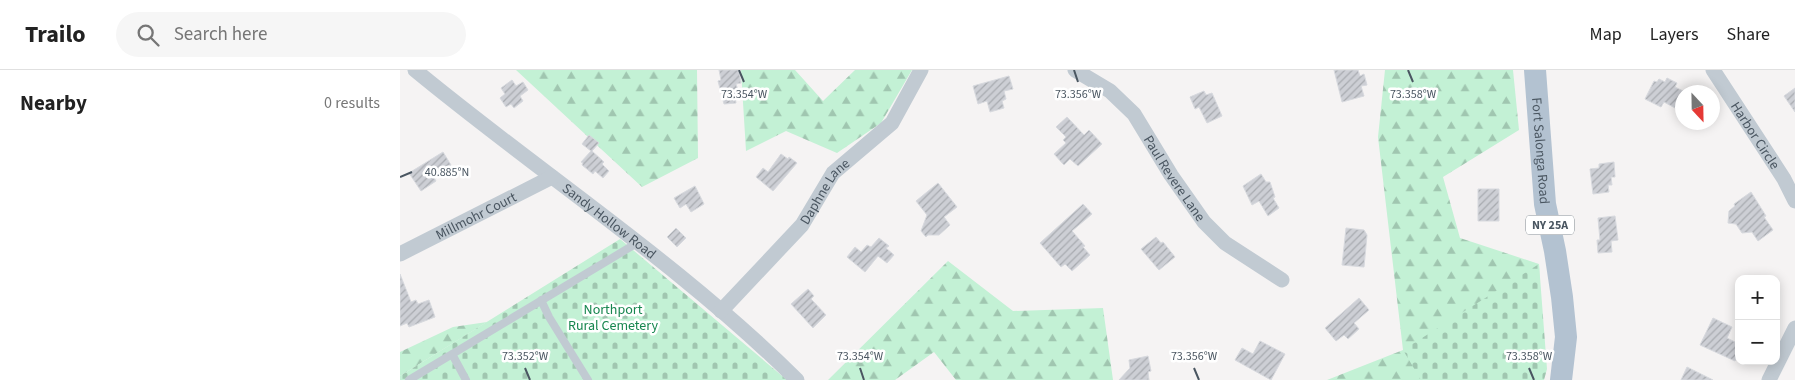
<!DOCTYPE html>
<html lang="en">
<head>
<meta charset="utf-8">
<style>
  body { margin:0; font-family:"Source Sans 3",sans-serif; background:#f6f6f6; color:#222 }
  .controls { position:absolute; right:15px; bottom:15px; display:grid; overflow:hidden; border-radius:10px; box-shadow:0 2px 12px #0003 }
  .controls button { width:45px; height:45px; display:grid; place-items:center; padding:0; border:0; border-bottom:1px solid #e0e0e0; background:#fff; color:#222; font:25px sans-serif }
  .compass { position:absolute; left:1275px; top:15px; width:45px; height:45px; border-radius:50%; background:#fff; box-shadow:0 2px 12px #0003; rotate:158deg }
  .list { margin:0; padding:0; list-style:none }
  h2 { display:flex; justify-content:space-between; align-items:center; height:65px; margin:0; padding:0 20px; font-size:21px }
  h2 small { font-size:16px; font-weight:400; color:#767676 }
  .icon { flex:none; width:28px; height:28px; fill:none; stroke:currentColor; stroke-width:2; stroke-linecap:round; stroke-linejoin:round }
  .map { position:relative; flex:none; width:1395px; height:310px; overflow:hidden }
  header { display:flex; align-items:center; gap:30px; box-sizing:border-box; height:70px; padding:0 25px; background:#fff; border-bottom:1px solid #e0e0e0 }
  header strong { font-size:24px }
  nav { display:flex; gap:28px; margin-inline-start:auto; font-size:18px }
  .search { width:350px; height:45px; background:#f6f6f6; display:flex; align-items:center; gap:12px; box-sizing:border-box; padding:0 18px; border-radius:28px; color:#767676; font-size:19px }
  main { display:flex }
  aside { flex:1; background:#fff }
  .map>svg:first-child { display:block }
  .forest { fill:url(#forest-firs) }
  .cemetery { fill:url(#cemetery-stones) }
  .building { fill:url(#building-hatch); stroke:#d7d9de }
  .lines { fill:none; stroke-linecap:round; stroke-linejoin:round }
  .lane { stroke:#c1cad2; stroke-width:8 }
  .street { stroke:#c1cad2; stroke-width:15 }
  .primary { stroke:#b3c2d1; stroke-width:22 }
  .ticks { fill:none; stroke:#4a5661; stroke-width:2 }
  .labels { text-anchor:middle; stroke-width:5; stroke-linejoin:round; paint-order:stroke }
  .shield { fill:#fff; stroke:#808990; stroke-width:1 }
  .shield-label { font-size:12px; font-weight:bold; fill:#4a5661 }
  .street-label { font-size:14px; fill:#4a5661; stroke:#fff }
  .park-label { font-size:14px; fill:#17864f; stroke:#fff }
  .ticks-label { font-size:12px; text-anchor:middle; fill:#4a5661; stroke:#fff; stroke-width:5; stroke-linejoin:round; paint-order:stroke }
</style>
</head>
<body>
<header>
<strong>Trailo</strong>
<div class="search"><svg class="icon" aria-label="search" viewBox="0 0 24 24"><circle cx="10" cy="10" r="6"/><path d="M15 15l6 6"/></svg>Search here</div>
<nav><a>Map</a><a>Layers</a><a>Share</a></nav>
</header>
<main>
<aside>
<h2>Nearby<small>0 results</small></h2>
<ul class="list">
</ul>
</aside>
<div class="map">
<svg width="1395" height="310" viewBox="0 0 1395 310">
  <defs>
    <pattern id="forest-firs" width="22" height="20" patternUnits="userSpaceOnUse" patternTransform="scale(1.25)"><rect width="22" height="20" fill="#c3f1d5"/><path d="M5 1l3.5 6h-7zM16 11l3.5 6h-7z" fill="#a0c6b0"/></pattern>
    <pattern id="cemetery-stones" width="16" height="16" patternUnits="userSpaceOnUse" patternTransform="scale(1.25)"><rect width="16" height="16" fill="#c3f1d5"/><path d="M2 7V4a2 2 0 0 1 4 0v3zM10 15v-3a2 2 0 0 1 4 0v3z" fill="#a0c6b0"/></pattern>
    <pattern id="building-hatch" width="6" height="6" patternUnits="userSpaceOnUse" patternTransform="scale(1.25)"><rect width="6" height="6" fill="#cdcfd5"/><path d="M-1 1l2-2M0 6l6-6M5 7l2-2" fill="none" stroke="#a8abb0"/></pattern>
  </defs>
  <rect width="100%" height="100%" fill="#f5f3f3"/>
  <path class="forest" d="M116 0H297L298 88 242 117Z
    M341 0H395L423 31 455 0H512L481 53 437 83 386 61 346 81Z
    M985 0H1113L1119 60 1043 107 1060 168 1139 194 1140 219 1076 310H927L1003 280 978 67Z
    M548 191 613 241 703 238 713 310H556L534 282 495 310H428Z
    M87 252 0 306V282L53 257Z"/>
  <path class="cemetery" d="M220 169 387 310H0V306Z
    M1139 194 1147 299 1144 310H1021L1003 280Z"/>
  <path class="building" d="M319 0H339L341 13 336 14 338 20H334L336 33 324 34 318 11 321 10Z
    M934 0H958L960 6 964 4 967 15 961 16 964 26 942 32Z
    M609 6 613 19 604 21 606 29 602 31 604 38 590 42 587 31 578 34 573 16Z
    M1267 8 1277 13 1275 17 1285 22H1282V28L1277 39 1264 32 1261 37 1245 29 1254 11 1257 12 1259 9 1265 12Z
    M112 10 116 16 123 12 128 20 120 26 123 31 114 38 111 34 106 37 100 28 105 24 101 18Z
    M1395 18V42L1384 26Z
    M804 21 806 25 812 23 822 46 807 53 799 37 795 39 790 27Z
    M667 47 684 65 689 60 702 74 678 96 670 89 664 95 654 84 666 73 663 70 666 67 656 57Z
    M189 65 199 73 192 81 204 92 202 94 209 101 203 108 195 101 193 104 182 95 183 93 181 92 191 81 182 74Z
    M43 82 51 95 33 106 36 111 21 121 9 103Z
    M381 84 388 89 389 87 397 93 373 121 356 107 363 98 368 102Z
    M1214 92 1215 107H1211L1212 115H1208L1209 122 1193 124 1190 99 1199 98V94Z
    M861 104 866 112H870L875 127 873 128 879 138 868 146 859 131 852 135 843 116Z
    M538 113 557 137 544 147 550 155 539 165H528L526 167 521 161 527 145 516 131Z
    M295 116 304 134 291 142 286 134 280 138 274 128Z
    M1078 119H1099V151H1078Z
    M1351 122 1366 146 1364 147 1373 160 1358 171 1352 162 1342 163 1336 154 1328 153 1329 141 1335 136 1334 134Z
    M683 134 692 144 672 161 685 176 683 177 690 185 672 201 665 194 661 197 640 173Z
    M1215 146 1218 170 1211 171 1212 182 1198 183 1197 170H1200L1198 148Z
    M276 158 286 168 277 177 267 167Z
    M946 158 964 160 967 165 964 197 942 195Z
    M756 167 761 173 763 172 775 187 759 200 741 179Z
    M479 168 489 176 486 178 494 185 487 193 478 186 465 202 447 187 455 177 461 182 467 175 471 177Z
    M0 204 11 232 16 230 18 234 29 230 35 247 9 257 7 253 0 256Z
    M408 219 414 226 411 229 426 245 413 258 391 234Z
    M959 228 969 240 954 253 959 259 948 269 944 265 936 271 925 258Z
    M1313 248 1332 257 1327 268 1339 274V283L1335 291 1300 275Z
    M860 271 885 284 871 310 835 290 842 278 853 284Z
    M748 286 751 301 748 302 749 310H719L730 298 729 290Z
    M1287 297 1313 310H1281Z"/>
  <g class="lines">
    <path class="lane" d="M141 230 149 247 188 310
      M52 284 66 310
      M9 310 237 173"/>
    <g class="street">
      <path id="s1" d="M15 0C141 104 280 194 397 310"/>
      <path id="s2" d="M675 0 710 21 734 44 771 105 804 152 825 173 882 210"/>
      <path id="s3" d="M1313 0 1384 109 1395 131"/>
      <path id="s4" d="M0 184 152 107"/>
      <path id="s5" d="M321 241 402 155 433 103 492 53 521 0"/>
      <path d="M1369 310 1395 258"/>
    </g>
    <path class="primary" id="s6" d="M1135 0 1145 134 1155 181 1162 227 1166 267 1161 310"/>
  </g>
  <path class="ticks" d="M339 0 344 12M674 0 678 12M1008 0 1013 12M0 107 12 102M125 298 130 310M460 298 464 310M794 298 799 310M1129 298 1134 310"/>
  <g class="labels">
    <rect class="shield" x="1126" y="145.5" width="48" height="19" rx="4"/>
    <g class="shield-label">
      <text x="1150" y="159">NY 25A</text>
    </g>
    <g class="street-label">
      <text dy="5" stroke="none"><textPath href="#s3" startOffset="78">Harbor Circle</textPath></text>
      <text dy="5" stroke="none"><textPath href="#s6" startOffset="81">Fort Salonga Road</textPath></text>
      <text dy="5" stroke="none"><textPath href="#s2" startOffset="150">Paul Revere Lane</textPath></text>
      <text dy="5" stroke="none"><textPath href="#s5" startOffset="159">Daphne Lane</textPath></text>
      <text dy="5" stroke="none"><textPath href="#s4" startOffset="85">Millmohr Court</textPath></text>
      <text dy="5" stroke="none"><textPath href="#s1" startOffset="246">Sandy Hollow Road</textPath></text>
    </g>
    <g class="park-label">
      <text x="213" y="244">Northport<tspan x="213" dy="16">Rural Cemetery</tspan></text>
    </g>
  </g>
  <g class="ticks-label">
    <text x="344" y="28">73.354°W</text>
    <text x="678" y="28">73.356°W</text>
    <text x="1013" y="28">73.358°W</text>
    <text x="47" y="106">40.885°N</text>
    <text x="125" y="290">73.352°W</text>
    <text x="460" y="290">73.354°W</text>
    <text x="794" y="290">73.356°W</text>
    <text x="1129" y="290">73.358°W</text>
  </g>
</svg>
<div class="controls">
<button>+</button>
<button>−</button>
</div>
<svg class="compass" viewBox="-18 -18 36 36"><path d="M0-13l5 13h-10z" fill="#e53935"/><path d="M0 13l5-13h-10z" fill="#767676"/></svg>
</div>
</main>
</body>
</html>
